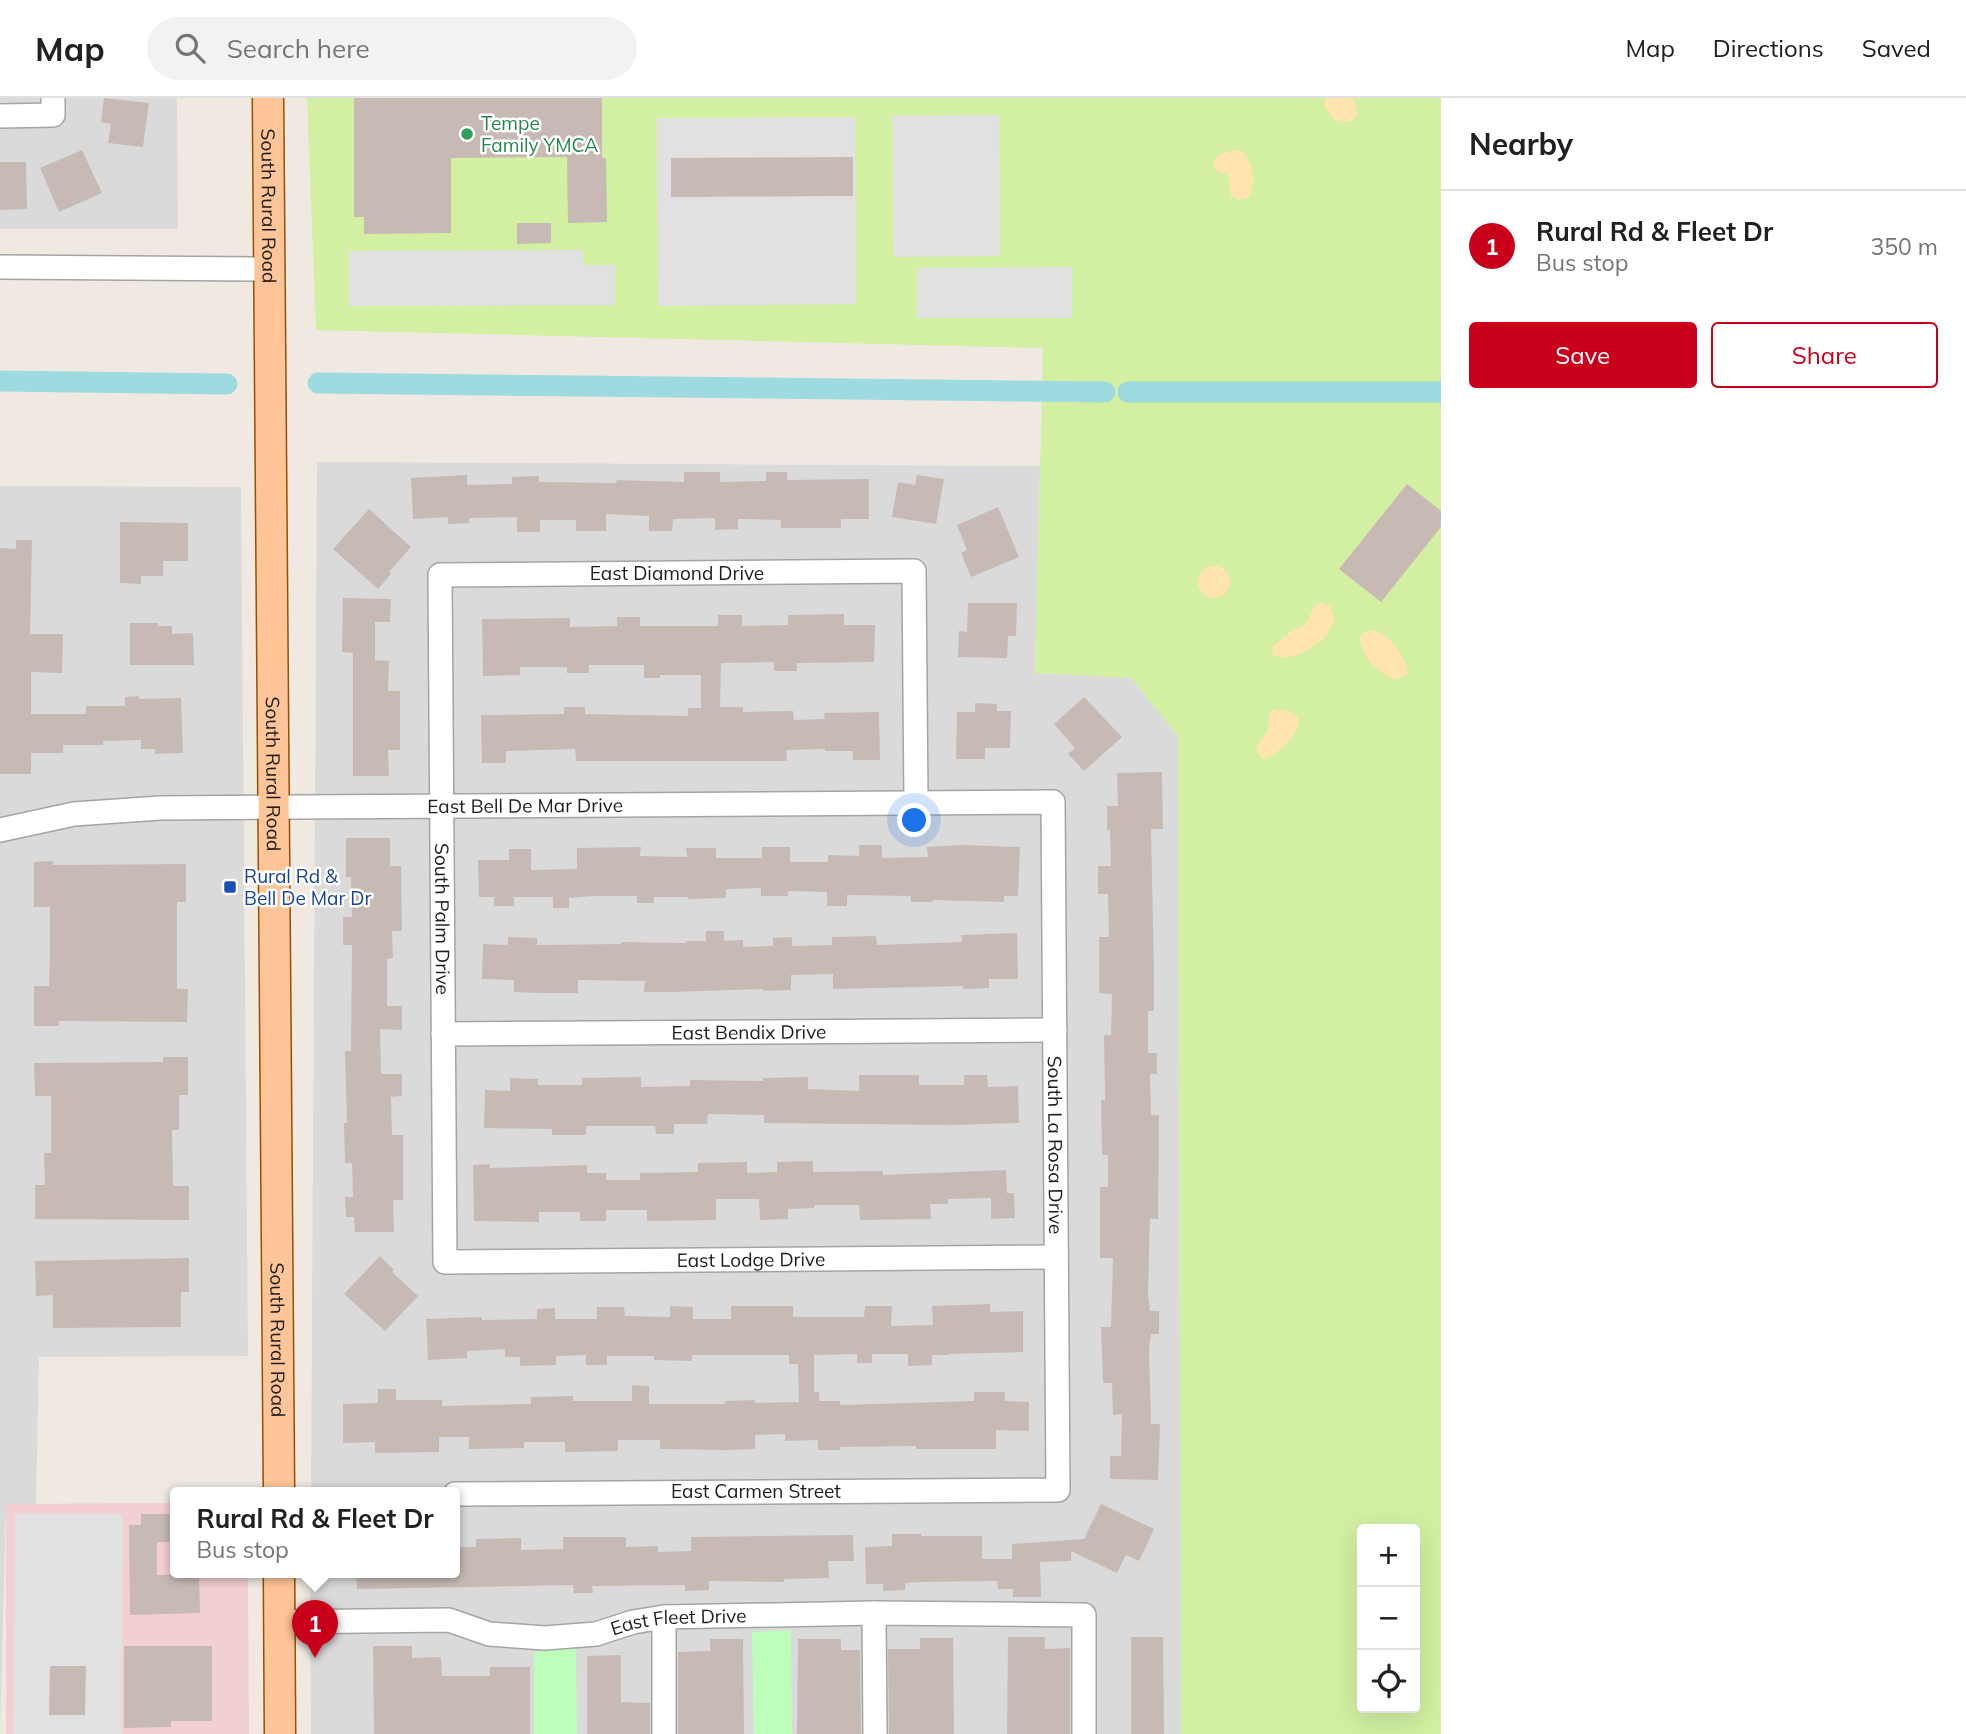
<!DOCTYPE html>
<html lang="en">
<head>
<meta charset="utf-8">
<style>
  body { margin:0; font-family:Mulish,sans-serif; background:#f2f2f2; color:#202124 }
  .controls { position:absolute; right:21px; bottom:21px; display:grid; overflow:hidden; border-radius:7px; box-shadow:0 7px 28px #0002 }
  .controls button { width:63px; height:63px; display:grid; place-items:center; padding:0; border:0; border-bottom:2px solid #e0e0e0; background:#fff; color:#202124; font:35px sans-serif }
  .you { position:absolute; left:915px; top:723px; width:24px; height:24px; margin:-18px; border:5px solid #fff; border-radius:50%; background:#1a73e8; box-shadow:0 0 0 10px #1a73e833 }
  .badge { display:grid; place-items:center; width:46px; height:46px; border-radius:50%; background:#ca001b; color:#fff; font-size:23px; font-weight:700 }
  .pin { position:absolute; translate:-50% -58px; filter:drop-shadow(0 2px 4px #0008) }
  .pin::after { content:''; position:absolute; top:37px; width:24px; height:21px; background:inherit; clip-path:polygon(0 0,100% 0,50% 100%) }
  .popup { position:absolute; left:170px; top:1389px; width:290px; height:91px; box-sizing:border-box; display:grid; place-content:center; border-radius:7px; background:#fff; filter:drop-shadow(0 2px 5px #0005); font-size:23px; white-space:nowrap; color:#757577 }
  .popup b { font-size:26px; color:#202124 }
  .popup::after { content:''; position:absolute; left:50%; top:100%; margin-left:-14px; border:14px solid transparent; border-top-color:#fff }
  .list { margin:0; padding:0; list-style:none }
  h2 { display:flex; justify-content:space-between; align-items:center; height:91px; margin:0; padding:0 28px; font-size:30px }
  h2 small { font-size:23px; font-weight:400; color:#757577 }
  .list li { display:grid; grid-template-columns:46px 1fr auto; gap:21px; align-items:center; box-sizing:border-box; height:112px; padding:0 28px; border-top:2px solid #e0e0e0 }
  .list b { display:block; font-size:26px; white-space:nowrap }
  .list p { margin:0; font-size:23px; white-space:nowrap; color:#757577 }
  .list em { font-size:23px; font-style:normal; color:#757577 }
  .actions { display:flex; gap:14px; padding:21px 28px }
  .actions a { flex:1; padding:16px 0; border:2px solid #ca001b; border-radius:7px; text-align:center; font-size:24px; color:#ca001b }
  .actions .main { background:#ca001b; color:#fff }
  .icon { flex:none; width:38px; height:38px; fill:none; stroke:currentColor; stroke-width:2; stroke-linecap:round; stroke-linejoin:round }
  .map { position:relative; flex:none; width:1441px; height:1636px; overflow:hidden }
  header { display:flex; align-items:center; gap:42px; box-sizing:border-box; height:98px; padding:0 35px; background:#fff; border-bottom:2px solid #e0e0e0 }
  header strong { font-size:33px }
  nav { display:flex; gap:38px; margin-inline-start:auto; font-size:24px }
  .search { width:490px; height:63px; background:#f2f2f2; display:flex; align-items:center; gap:18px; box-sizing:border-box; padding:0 24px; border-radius:38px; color:#757577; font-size:26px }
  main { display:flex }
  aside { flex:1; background:#fff }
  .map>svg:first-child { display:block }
  .residential { fill:#dbdada }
  .commercial { fill:#f2cfd2 }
  .grass { fill:#d2efa2; fill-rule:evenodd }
  .sand { fill:#ffe4b0 }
  .park { fill:#bdfeba }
  .parking { fill:#e1e1e1 }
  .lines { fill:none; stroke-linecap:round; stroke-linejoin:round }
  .canal { stroke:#9edbe1; stroke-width:21 }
  .building { fill:#c7bab5 }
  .minor-casing { stroke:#a4a4a4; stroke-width:26 }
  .major-casing { stroke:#965000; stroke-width:33 }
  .minor { stroke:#fff; stroke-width:23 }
  .major { stroke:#ffc497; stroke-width:30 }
  .leisure-dot { fill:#2e9e5b; stroke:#fff; stroke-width:2.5 }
  .transit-dot { fill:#1a4fb4; stroke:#fff; stroke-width:2.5 }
  .labels { text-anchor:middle; stroke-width:5; stroke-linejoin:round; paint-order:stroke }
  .leisure-label { font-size:19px; fill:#27864d; stroke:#fff; text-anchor:start }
  .street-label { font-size:19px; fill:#1d1d1d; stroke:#fff }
  .transit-label { font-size:19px; fill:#164399; stroke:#fff; text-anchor:start }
</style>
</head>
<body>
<header>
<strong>Map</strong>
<div class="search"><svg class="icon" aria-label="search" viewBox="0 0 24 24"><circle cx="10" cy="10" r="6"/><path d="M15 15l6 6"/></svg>Search here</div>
<nav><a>Map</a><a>Directions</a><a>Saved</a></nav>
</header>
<main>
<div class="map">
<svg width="1441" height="1636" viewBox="0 0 1441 1636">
  <rect width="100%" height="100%" fill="#efe9e2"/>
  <path class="residential" d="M0 0H177L178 131H0Z
    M317 364 1040 368 1035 575 1131 580 1178 638 1181 1636H311L310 1474H455V1394H311Z
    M0 388 241 389 248 1258 39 1259 36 1406H6L0 1636Z"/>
  <path class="commercial" d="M175 1405V1474H248L249 1636H6V1406Z"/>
  <path class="grass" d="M307 0H1441V1636H1181L1178 638 1131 580 1035 575 1043 250 316 232ZM1362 1431H1415V1610H1362Z"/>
  <path class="sand" d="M1325 0H1353L1358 17 1350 24 1334 22 1325 10Z
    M1236 52C1253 56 1257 85 1249 99L1239 102 1231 98 1228 77 1216 73 1213 68C1214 57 1226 53 1236 52Z
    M1198 484a16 16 0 1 1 32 0a16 16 0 1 1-32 0Z
    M1322 504 1330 508 1335 522C1331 528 1328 536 1323 541 1312 552 1284 567 1272 555L1273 548C1284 539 1293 531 1305 527L1316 506Z
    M1366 533C1368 533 1375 533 1377 533 1390 538 1410 564 1407 577L1394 582C1376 573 1362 559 1359 538Z
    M1274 611C1324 613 1286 652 1263 662L1256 654 1258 646 1268 633 1269 616Z"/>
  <path class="park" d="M791 1532 792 1636H754L752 1534Z
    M576 1549 577 1636H534V1554Z"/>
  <path class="parking" d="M999 17 1000 158 894 159 892 18Z
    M855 19 856 206 658 208 657 20Z
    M583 152V167H615V207L349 208V153Z
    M1072 169V220H917V170Z
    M15 1416H123L122 1636H13Z"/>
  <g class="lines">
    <path class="canal" d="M0 283 227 286
      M318 285 1105 294
      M1128 294H1441"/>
  </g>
  <path class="building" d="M104 0 149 5 143 49 108 45 111 26 101 24Z
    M354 0H602V60H606L607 124 568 125 567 59 451 60V135L364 136V119H354Z
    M82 52 102 95 59 114 40 70Z
    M853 59V98L671 99V60Z
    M0 64H26L27 111 0 112Z
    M517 125H551V145L517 146Z
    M684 374H720V384L766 383V374H787V382L869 381V421H841V430H781V422L738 421V431L715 432V420L673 421 672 433H649V418L606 416V433H576V422H540V434H517V419L469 420V425L448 426V419L413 421 411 380 467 377V387L512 386V379L539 378V384L616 385 617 382 684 384Z
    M917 377 944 381 936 426 892 419 898 384 915 387Z
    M1407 386 1441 413V429L1381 504 1339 471Z
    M998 409 1019 459 971 479 961 455 967 452 957 427Z
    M369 411 411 449 389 474 391 476 378 491 333 451Z
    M120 424 188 425V463H163V478H141V486L120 485Z
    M16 442H32L30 536H63L62 575 31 574V616H86V608H125V599L139 598V601L181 600 183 655 155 656V651H141V642L103 643V647H63V655H31V676H0V450L16 451Z
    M343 500 391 501 390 524H375V562L389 563 388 593H400V652H388L389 678H353V555L342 554Z
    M968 505H1017L1016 538H1008L1007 560 958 559 959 533 967 534Z
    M844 516V527H875L874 564 797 565V573H774V564L721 565 720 609H743V614L793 613 794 622 825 621 824 615 879 614 880 662H853V653H825V651L786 652 787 663H576L575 651 506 653V665H482L481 617 564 616V609H585V616L688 618V610H701V577H660V580H644V567H589V575H567V569H520V577L483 578 482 521 570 520V529L617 528V519H640V528H718V517H742V528L788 527V517Z
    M130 525H158V528H172V536L193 535 194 567H130Z
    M1084 599 1122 639 1084 673 1068 656 1075 650 1054 626Z
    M975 605 997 606V613H1011L1010 650H985V661H956L957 614H975Z
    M1162 674 1163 731H1151L1154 876V913H1148V955H1157V976H1150L1151 1017H1159L1158 1121H1150L1148 1196 1150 1213H1159V1236H1151L1149 1251 1151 1326H1160L1158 1382 1110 1381V1358H1121L1122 1316 1113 1317 1112 1285H1103L1101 1229H1111L1113 1160H1100V1089H1108V1057H1102L1101 1002H1105L1104 937H1111L1112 896 1099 895V839H1109L1108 796H1098V768H1111L1110 732H1107V708H1118L1117 675Z
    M346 740H390V768H401L402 833H392L393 860 387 861V908H402V932L380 931 381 976H402V998L391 999 392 1037H403V1102H393L394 1134H355L354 1119H346L345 1099H353L352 1065H345L344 1025H347L345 953H351L352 847H343V819H352L351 779H346Z
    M859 747H882V760L928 759 927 749 963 747 1020 749 1018 798H1004V804L933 802V804H911V798L847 797V808H827V794L788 793V798H761V790L726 791V800L688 801V799H654V805H637V798H593L569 800V810H553V799H514V808H494V799H479L478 762H509V751H531V772L577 771V750L641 749 640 758 687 759 686 750H716V760H762V749H790V764H828V757L859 758Z
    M53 763V767L186 766V804H177V891H188L187 924 59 923V928H34V888H49L50 856V809H34V764Z
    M706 833H724V843L743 842V849L773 848V840L792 839V848L832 847V839L876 838 877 847 962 844 961 837 1017 835 1018 881H989V890L963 891V888L833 891V876L791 877V892L763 893 762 891 673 894H644L645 883 578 882V895H541L514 894V882L482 881 483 846 508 847V839L537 840V847L621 846V844L686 845V843H706Z
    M163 959H188V997H179V1032H172L173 1088H189V1122L35 1121V1087H45L44 1055H51V998H35L34 965 163 964Z
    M859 977H919V987H964V977H987L988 989 1018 988 1019 1025 952 1027 764 1025V1017L708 1016 707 1026H674V1036H656L655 1028H586V1037H552V1031L484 1030 485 992 510 993V980L538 981V987H582V980L641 979V989L690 988V982L763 983V980L808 979V991L859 993Z
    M813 1063V1074L883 1073V1077L1006 1072 1007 1095H1014L1015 1120 991 1121V1100L948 1101V1106H930L931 1121 860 1122 859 1107H814V1110L788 1111V1121L760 1122 759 1101H716V1122L647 1123V1112H606V1123H580V1114H539V1124L474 1123 473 1067 490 1066V1070L587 1067V1075H606V1082H640V1075L698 1074V1065L747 1064V1075L777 1074V1064Z
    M380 1158 394 1172 392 1174 418 1198 385 1233 344 1196Z
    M189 1160V1194H181V1229L53 1230V1197L36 1198 35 1163Z
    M990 1206V1214L1023 1213V1254L948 1256V1257H932V1267L908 1268V1256H872V1265H857V1256L814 1257V1294H819V1303H840V1307L974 1303V1294H1005V1303L1029 1304V1333L996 1332V1351H916V1348L840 1349V1352H818V1342L785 1343V1336L755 1337V1351L729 1352 660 1351V1342H618V1353L565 1354V1344H524V1350L469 1351V1339H439V1354L375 1355V1344L343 1345V1306L378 1305V1291H396V1302H442V1308L531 1306V1299L573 1298V1303H632V1287L649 1288V1306H725V1303L755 1302V1305L799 1304 798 1266H789V1257H692V1263L654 1262V1258H607V1267H586V1257L556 1258V1267L520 1268V1259H505V1251L467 1253V1260L428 1262 426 1221 482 1219V1222L537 1221V1211L555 1210V1221H597V1209H624L625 1218 670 1219V1208L693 1209V1221H731V1208H793V1219H864L865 1208H892L891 1228 933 1227 932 1208Z
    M1101 1406 1154 1431 1139 1463 1126 1457 1117 1475 1071 1453V1463L1040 1464 1041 1499H1013V1491H998L997 1483 922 1484 905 1485V1492L883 1493V1486H866L865 1449 892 1448V1436H921V1438H982V1461H1012V1446L1084 1441Z
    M141 1416H175V1444H157V1477L199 1476 200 1515 130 1517 129 1427H141Z
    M853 1437 854 1463H828L829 1480 784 1481V1484L709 1483V1492L685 1493V1487L592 1488 593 1495H574L573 1487 357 1491 356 1474H455V1449H476V1441L521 1440V1452L563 1451V1439H626V1449L658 1448V1454L691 1453V1439Z
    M1008 1539H1045V1551L1070 1550V1636H1007Z
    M1131 1539H1163L1164 1636H1131Z
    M920 1540H953L954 1636H889L888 1551H920Z
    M710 1541H743L744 1636H678V1554L710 1553Z
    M798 1541H841V1552H860L861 1636H797Z
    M124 1548H212V1623H171V1629L124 1630Z
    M373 1548H412V1560L441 1559 442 1578H490V1569H530V1636H374Z
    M621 1557V1604L650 1605V1636H587V1558Z
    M50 1568H86L85 1617H49Z"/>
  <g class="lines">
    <defs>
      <g id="minor">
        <path d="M0 18 53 17V0"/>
        <path d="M0 169 270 171"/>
        <path id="s1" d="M916 705 914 473 440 477 445 1164 1056 1159"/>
        <path id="s2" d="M0 732 74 716 160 710 1053 704 1058 1392 455 1396"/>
        <path id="s3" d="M443 936 1055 932"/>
        <path d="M874 1515 875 1636"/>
        <path d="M664 1519V1636"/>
        <path id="s4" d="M279 1524 449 1522 489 1536 545 1540 596 1536 633 1524 664 1519 874 1515 1084 1517V1636"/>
      </g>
      <g id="major">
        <path id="s5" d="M268 0 279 1394"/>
        <path d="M279 1474 280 1636"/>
      </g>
    </defs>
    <use href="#minor" class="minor-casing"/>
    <use href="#major" class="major-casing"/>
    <use href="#minor" class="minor"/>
    <use href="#major" class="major"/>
  </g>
  <circle class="leisure-dot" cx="467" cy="36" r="7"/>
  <rect class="transit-dot" x="223" y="782" width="14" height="14" rx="3.5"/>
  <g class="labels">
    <g class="leisure-label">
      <text x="481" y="32">Tempe<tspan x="481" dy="22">Family YMCA</tspan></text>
    </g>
    <g class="street-label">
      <text dy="7" stroke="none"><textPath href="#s5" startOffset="108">South Rural Road</textPath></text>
      <text x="677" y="482">East Diamond Drive</text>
      <text dy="7" stroke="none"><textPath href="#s5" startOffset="676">South Rural Road</textPath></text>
      <text dy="7" stroke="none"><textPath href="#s2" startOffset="527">East Bell De Mar Drive</textPath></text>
      <text dy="7" stroke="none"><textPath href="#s1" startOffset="1050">South Palm Drive</textPath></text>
      <text dy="7" stroke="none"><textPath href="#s3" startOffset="306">East Bendix Drive</textPath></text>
      <text dy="7" stroke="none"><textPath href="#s2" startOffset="1398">South La Rosa Drive</textPath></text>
      <text dy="7" stroke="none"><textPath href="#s1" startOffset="1699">East Lodge Drive</textPath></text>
      <text dy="7" stroke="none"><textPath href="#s5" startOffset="1242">South Rural Road</textPath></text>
      <text x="756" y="1400">East Carmen Street</text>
      <text dy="7" stroke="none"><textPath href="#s4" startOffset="404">East Fleet Drive</textPath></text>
    </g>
    <g class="transit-label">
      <text x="244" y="785">Rural Rd &amp;<tspan x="244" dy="22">Bell De Mar Dr</tspan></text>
    </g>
  </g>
</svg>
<div class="controls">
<button>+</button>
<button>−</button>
<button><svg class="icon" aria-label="locate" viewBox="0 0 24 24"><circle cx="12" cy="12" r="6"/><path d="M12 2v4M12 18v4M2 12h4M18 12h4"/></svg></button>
</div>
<div class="you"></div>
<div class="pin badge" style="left:315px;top:1560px">1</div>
<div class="popup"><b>Rural Rd &amp; Fleet Dr</b>Bus stop</div>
</div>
<aside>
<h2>Nearby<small></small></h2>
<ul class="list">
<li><span class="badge">1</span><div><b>Rural Rd &amp; Fleet Dr</b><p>Bus stop</p></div><em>350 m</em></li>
</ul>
<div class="actions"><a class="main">Save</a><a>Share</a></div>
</aside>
</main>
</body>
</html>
